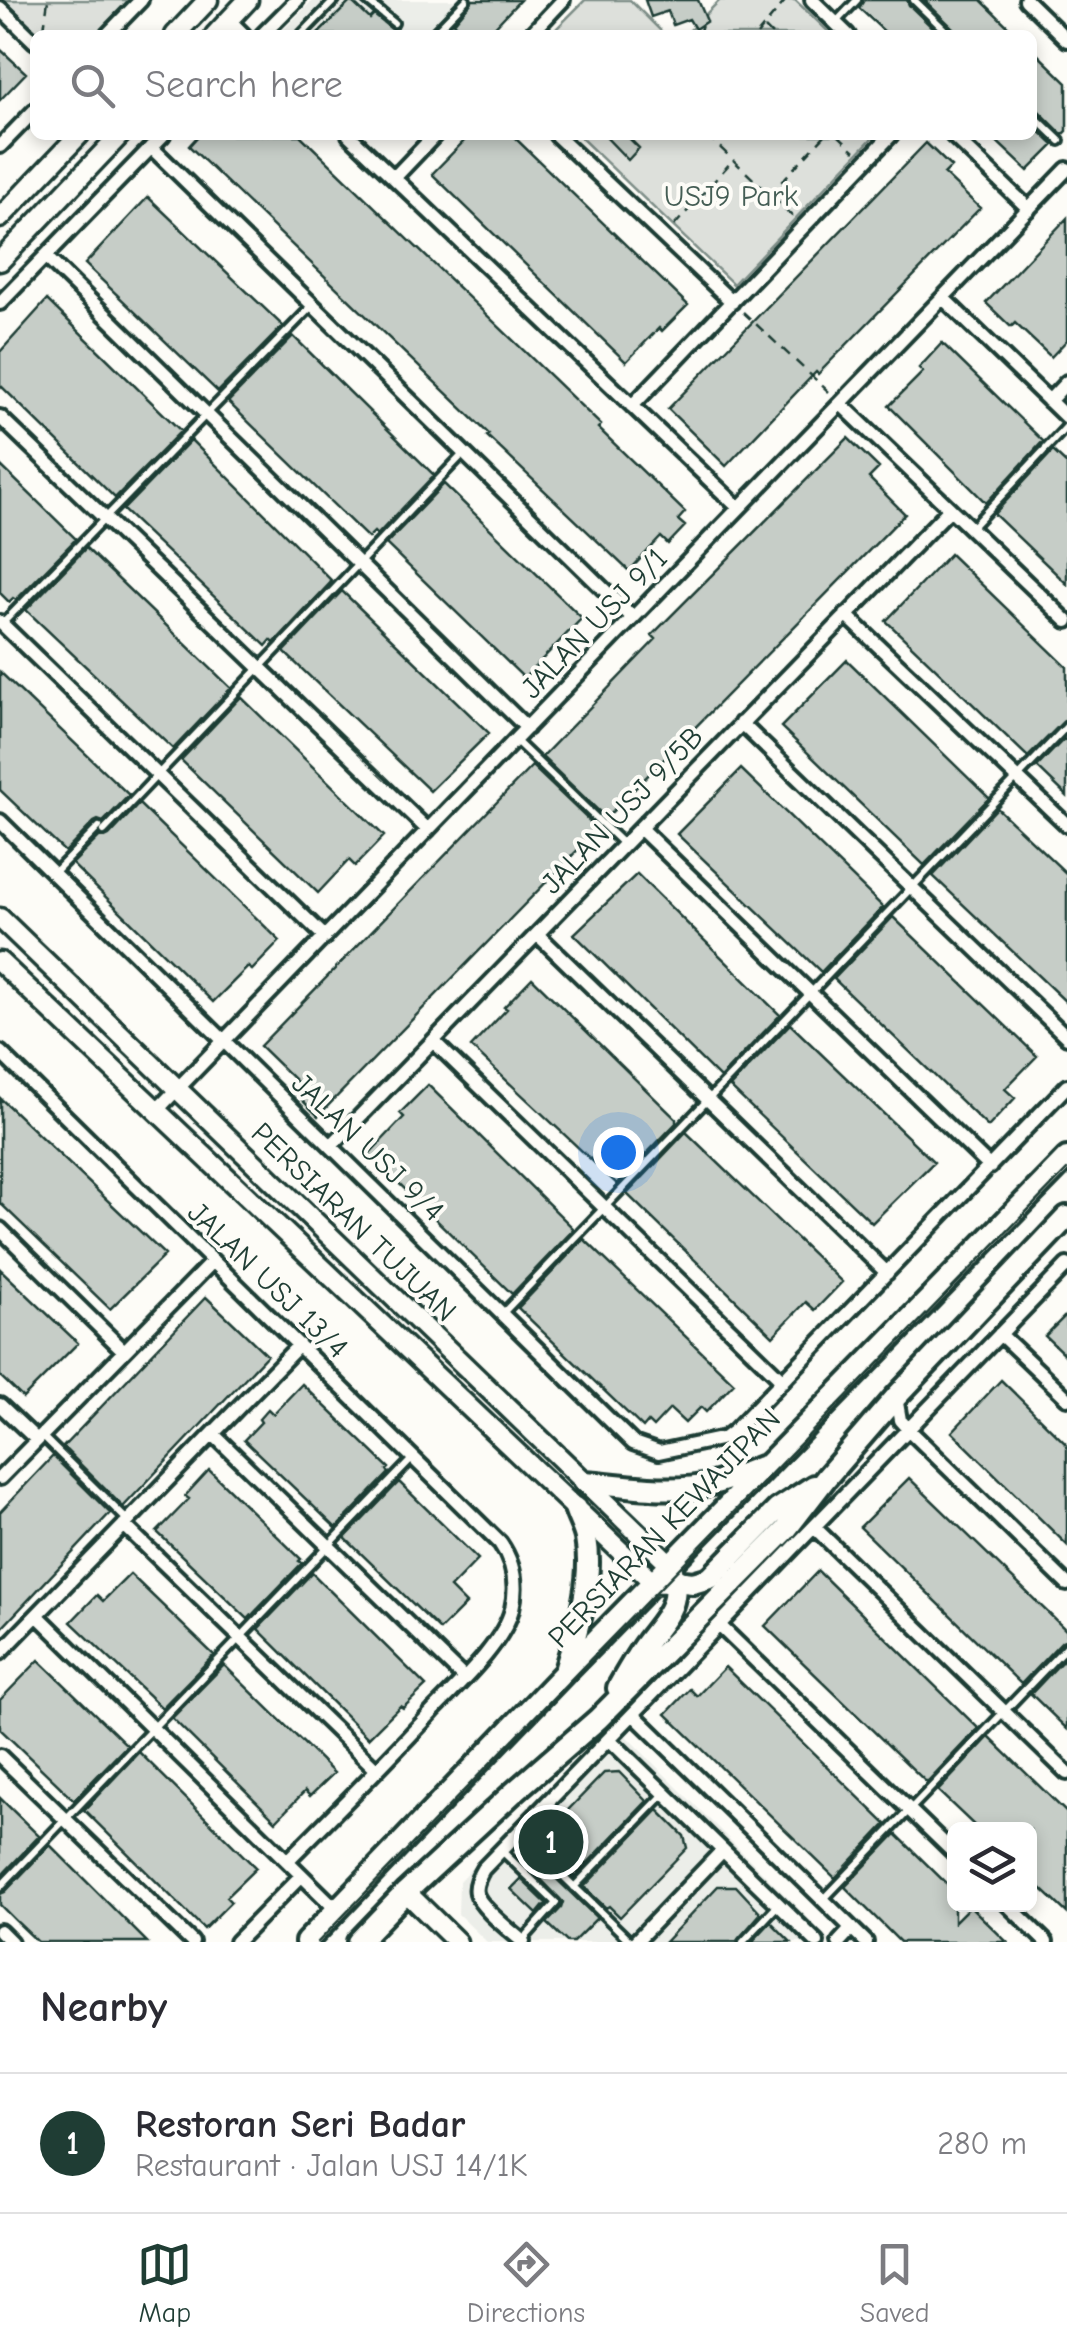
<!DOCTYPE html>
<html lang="en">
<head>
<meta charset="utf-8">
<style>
  body { margin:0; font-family:"Comic Neue",sans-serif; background:#f7f7f7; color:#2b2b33 }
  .controls { position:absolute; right:30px; bottom:30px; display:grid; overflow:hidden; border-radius:15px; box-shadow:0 5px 15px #0003 }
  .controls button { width:90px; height:90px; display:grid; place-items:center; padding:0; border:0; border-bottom:2px solid #e1e1e2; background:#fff; color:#2b2b33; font:50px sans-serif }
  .you { position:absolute; left:618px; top:1152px; width:35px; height:35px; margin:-25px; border:8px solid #fff; border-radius:50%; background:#1a73e8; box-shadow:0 0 0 15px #1a73e833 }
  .badge { display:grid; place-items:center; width:65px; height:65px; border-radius:50%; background:#1f3d34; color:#fff; font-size:32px; font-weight:700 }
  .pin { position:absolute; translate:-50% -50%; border:5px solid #fff; box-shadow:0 2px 10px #0006 }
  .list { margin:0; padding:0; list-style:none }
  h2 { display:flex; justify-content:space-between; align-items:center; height:130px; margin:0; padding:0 40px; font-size:42px }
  h2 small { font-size:32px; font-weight:400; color:#7c7c81 }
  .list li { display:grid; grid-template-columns:65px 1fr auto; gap:30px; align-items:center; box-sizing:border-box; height:140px; padding:0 40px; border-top:2px solid #e1e1e2 }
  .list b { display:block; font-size:38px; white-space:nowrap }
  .list p { margin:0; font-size:32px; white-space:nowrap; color:#7c7c81 }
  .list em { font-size:32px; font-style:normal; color:#7c7c81 }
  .icon { flex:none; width:55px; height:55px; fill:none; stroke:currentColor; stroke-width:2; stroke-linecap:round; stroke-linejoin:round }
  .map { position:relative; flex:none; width:1067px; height:1942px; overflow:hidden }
  .search { position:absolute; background:#fff; box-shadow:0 5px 15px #0003; left:30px; right:30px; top:30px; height:110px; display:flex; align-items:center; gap:25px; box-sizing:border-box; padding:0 35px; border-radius:15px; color:#7c7c81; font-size:38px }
  .sheet { height:270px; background:#fff }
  nav { display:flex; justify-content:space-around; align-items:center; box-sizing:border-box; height:140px; border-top:2px solid #e1e1e2; background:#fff; font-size:28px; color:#7c7c81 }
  nav a { display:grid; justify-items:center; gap:5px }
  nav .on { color:#1f3d34 }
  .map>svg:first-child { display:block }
  .built { fill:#eceee9 }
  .green { fill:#dde0db; stroke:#7e8e88; stroke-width:2.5 }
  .building { fill:#c6cdc7; stroke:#1f3d34; stroke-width:2.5 }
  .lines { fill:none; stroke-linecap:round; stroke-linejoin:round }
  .lane-casing { stroke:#1f3d34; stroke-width:14 }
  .street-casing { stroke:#1f3d34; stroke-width:20 }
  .secondary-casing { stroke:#1f3d34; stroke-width:25 }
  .primary-casing { stroke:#1f3d34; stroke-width:28 }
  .path { stroke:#1f3d34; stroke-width:2.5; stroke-dasharray:10 8; stroke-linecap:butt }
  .lane { stroke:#fdfcf7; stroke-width:6 }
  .street { stroke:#fdfcf7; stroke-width:12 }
  .secondary { stroke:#fdfcf7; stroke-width:18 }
  .primary { stroke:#fdfcf7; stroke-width:20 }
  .tram { stroke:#1f3d34; stroke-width:2.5 }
  .labels { text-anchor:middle; stroke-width:8; stroke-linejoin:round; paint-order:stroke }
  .park-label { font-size:30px; fill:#455e55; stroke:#fdfcf7 }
  .street-label { font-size:30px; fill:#1f3d34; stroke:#fdfcf7 }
</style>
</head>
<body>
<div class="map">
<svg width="1067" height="1942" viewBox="0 0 1067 1942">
  <rect width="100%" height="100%" fill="#fdfcf7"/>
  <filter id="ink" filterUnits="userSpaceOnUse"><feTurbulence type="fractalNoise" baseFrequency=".01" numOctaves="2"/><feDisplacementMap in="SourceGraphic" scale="20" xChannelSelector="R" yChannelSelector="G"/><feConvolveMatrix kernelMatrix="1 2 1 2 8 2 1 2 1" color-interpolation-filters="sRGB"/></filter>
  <g filter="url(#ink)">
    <path class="built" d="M313 0H456L422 35H278Z
      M612 1722 832 1942H487L458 1914 459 1881Z"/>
    <path class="green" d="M4 0H129L96 35H40Z
      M585 0H630L665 35H550Z
      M720 0H795L832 35H685Z
      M578 135H875L733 284Z"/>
    <path class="building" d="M473 0H520L487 35H466L454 23Z
      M645 0H698L707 21 695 29 689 19 673 25 668 11 651 17Z
      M864 0H907L909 5 940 35H888L859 8Z
      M924 0H981L1017 35H957L955 30Z
      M351 1 370 19 374 15 399 35H317Z
      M0 49 26 73 0 100Z
      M1032 49 1067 83V131L1063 135 1037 109 1032 107Z
      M1032 124 1054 145 1028 171 990 135H1032Z
      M199 135H300L601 425 598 428 685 512 678 520 685 526 668 544 661 537 629 571 487 436 489 434 189 146Z
      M470 135H512L688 305 662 331 659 328 626 362 432 174Z
      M604 135H626L639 148 628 160Z
      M926 143 951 167 944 174 980 208 818 374 816 372 726 466 668 409Z
      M148 197 283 326 218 392 85 264Z
      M1067 218V340L1051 357 1015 323 1011 327 986 303Z
      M47 300 181 431 115 498 0 385V352Z
      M293 336 434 475 377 535 374 532 368 538 228 402Z
      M942 343 1043 441 986 503 889 406 923 372 919 368Z
      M848 438 879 468 869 478 905 514 606 818 542 757 656 639 652 635Z
      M191 440 332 581 274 643 271 640 266 646 123 510Z
      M1053 451 1067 464V584L994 514Z
      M0 465 76 539 16 600 13 598 9 602 0 593Z
      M444 484 582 618 524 678 386 544Z
      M86 548 231 688 173 749 26 610Z
      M950 554 1067 667V718L1028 757 886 621Z
      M342 591 489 733 430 791 284 652Z
      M847 660 989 798 924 865 781 727Z
      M0 672 129 795 103 822 98 820 94 822 65 852 0 790Z
      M241 697 384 836 355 866 349 860 318 893 181 760Z
      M1064 739 1067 741V796L1037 767Z
      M532 766 598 829 318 1116 290 1088 297 1082 260 1046Z
      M741 769 883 907 821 972 677 834Z
      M139 804 280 941 252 970 248 967 213 1002 72 864 100 836 105 838 109 836Z
      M997 808 1067 874V1003L933 876Z
      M637 874 780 1015 720 1078 574 934Z
      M893 917 1037 1056 1005 1089 1015 1098 988 1127 834 979Z
      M532 978 676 1119V1123L617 1184 471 1047 507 1009 504 1007Z
      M790 1024 934 1162 872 1223 730 1087Z
      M428 1085 574 1229 512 1294 369 1154 404 1117 400 1113Z
      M0 1098 165 1255 110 1309 0 1203Z
      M686 1132 842 1282 815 1310 806 1302 773 1336 627 1194Z
      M584 1239 734 1383 706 1412 701 1407 685 1423 670 1409 653 1427 648 1422 643 1428 518 1308Z
      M0 1269 78 1343 23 1398 0 1376Z
      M206 1297 267 1355 123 1507 63 1447Z
      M1067 1314V1357L1045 1336Z
      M1001 1380 1067 1445V1545L952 1432Z
      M302 1384 389 1468 387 1470 389 1473 336 1528 244 1440 261 1422 259 1419 268 1409 273 1414Z
      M53 1456 110 1513 0 1630V1512Z
      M209 1470 301 1559 299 1561 302 1563 248 1619 157 1532 189 1499 185 1496Z
      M909 1478 1067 1631V1639L1062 1641 1021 1684 860 1527Z
      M399 1482 478 1559 450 1588 466 1604 440 1630 345 1538Z
      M818 1571 978 1728 928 1781H925L765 1626Z
      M312 1573 426 1686 403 1708 400 1706 368 1738 258 1629Z
      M130 1574 214 1655 162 1708 71 1622 97 1595 103 1601Z
      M1067 1656V1729L1031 1694Z
      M39 1660 127 1745 74 1800 0 1729V1700Z
      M224 1665 334 1773 310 1796 305 1791 276 1821 172 1718Z
      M725 1667 886 1824 835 1878 666 1714 690 1689 697 1696Z
      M989 1737 1067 1813V1913L1030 1878V1830H979L938 1791Z
      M139 1752 256 1868 226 1897 231 1902 204 1929 84 1810Z
      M619 1772 647 1801 574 1877 548 1851 551 1848 541 1838 604 1773Z
      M0 1798 39 1836 0 1877Z
      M658 1810 684 1836 687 1848 620 1917 609 1906 606 1908 584 1887Z
      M896 1834 954 1891V1922L970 1906 1007 1942H900L845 1887Z
      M50 1845 147 1942H38L15 1920 0 1905V1894L5 1892Z
      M538 1861 597 1918 573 1942H567L547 1923 561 1908 563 1902 531 1869Z
      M521 1879 546 1903 537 1914 511 1889Z
      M718 1886H736L761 1913 736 1942H665Z
      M771 1922 791 1942H752Z"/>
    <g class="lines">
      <defs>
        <path id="lane" d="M366 0 394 23
          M914 0 950 35
          M837 21 857 0
          M301 35 335 0
          M432 35 466 0
          M1032 114 1060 141
          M972 527 1067 426
          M3 623 312 306
          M516 741 622 843
          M104 831 463 454
          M54 873 99 827
          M503 1313 1067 726
          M42 1436 128 1521
          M518 1832 631 1942
          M502 1851 556 1903 522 1941
          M0 1887 412 1459
          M574 1887 664 1794
          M824 1899 1067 1646
          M743 1942 779 1904"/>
        <path id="street" d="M812 0 848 35
          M1026 0 1067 40
          M0 8 35 42
          M229 20 244 35
          M107 35 141 0
          M262 35 297 0
          M530 35 563 0
          M349 135 739 508
          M556 135 732 302
          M952 135 1029 209
          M0 146 35 110
          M151 147 633 618
          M394 178 435 135
          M46 257 527 728
          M943 298 1067 418
          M0 303 163 135
          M1049 401 1067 382
          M841 404 1067 621
          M632 406 891 135
          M0 417 428 830
          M846 615 1067 825
          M0 622 325 937
          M741 723 1067 1037
          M0 821 633 1443 659 1452 725 1438 734 1431 1067 1086
          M640 828 990 1167
          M537 934 887 1273
          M433 1041 783 1381
          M0 1052 500 1543C514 1563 518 1584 512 1609 504 1643 457 1686 432 1712 385 1763 336 1812 287 1861
          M156 1111 1067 169
          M331 1146 950 509
          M0 1229 124 1351
          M1000 1334 1067 1398
          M896 1397 900 1420 908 1429 1067 1584
          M0 1405 37 1440
          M213 1434 464 1678
          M0 1478 213 1261
          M124 1525 377 1770
          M814 1527 1067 1773
          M37 1615 337 1910
          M719 1625 954 1853
          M0 1653 299 1345
          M633 1714 866 1942
          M609 1739 817 1942
          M0 1756 192 1942
          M1007 1904 1046 1942
          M0 1931 11 1942
          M236 1942 301 1876
          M523 1942C512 1932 479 1907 476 1893 474 1885 479 1876 483 1869L1067 1265
          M635 1942 723 1850
          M839 1942 852 1928"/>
        <path id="secondary" d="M175 35 208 0
          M215 35 248 0
          M0 218 79 135
          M0 261 120 135
          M0 918 670 1564
          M0 962 653 1582
          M406 1892 457 1942"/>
        <path id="primary" d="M585 1482C627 1485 670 1494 712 1484 729 1480 747 1472 764 1466
          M653 1582 675 1581 693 1583 710 1578 777 1510 814 1486
          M565 1671C577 1629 594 1582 586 1538 584 1528 578 1518 575 1508
          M618 1688C626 1674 634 1660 643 1647 663 1619 682 1607 672 1570
          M306 1942 565 1672 1067 1158
          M358 1942 406 1892 513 1793 598 1719 785 1531 826 1478 896 1397 1067 1217"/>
      </defs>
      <use href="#lane" class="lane-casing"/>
      <use href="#street" class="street-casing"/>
      <use href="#secondary" class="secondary-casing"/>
      <use href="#primary" class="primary-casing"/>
      <path class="path" d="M765 28 772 35
        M44 29 48 0
        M699 35 702 24
        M757 35 786 0
        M707 135 794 218
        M838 135 855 151
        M769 195 825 135
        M674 226 732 161
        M743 312 829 392"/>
      <use href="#lane" class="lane"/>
      <use href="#street" class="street"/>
      <use href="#secondary" class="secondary"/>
      <use href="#primary" class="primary"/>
      <path class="tram" d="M318 1942 577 1673 1067 1170"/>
    </g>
  </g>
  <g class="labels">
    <g class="park-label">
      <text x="731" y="206">USJ9 Park</text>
    </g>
    <g class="street-label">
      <text transform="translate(594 623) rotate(-46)" y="10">JALAN USJ 9/1</text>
      <text transform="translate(622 810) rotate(-46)" y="10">JALAN USJ 9/5B</text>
      <text transform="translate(368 1147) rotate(44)" y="10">JALAN USJ 9/4</text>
      <text transform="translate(354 1222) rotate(44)" y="10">PERSIARAN TUJUAN</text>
      <text transform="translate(268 1280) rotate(44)" y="10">JALAN USJ 13/4</text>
      <text transform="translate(664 1528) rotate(-46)" y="10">PERSIARAN KEWAJIPAN</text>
    </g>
  </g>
</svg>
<div class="controls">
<button><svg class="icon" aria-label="layers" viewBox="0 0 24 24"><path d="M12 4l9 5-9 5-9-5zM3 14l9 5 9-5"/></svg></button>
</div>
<div class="you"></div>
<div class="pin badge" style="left:551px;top:1842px">1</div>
<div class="search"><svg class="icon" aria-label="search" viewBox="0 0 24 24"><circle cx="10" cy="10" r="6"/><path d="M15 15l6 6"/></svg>Search here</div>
</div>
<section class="sheet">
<h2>Nearby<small></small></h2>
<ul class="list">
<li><span class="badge">1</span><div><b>Restoran Seri Badar</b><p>Restaurant · Jalan USJ 14/1K</p></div><em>280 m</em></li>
</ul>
</section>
<nav>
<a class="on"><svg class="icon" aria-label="map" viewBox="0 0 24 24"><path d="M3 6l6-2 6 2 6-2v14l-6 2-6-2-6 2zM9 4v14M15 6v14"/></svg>Map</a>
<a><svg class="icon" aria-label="directions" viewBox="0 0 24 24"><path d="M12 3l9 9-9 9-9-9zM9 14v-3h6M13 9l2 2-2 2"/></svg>Directions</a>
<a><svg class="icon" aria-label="saved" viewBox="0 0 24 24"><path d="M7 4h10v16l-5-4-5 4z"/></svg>Saved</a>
</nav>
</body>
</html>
